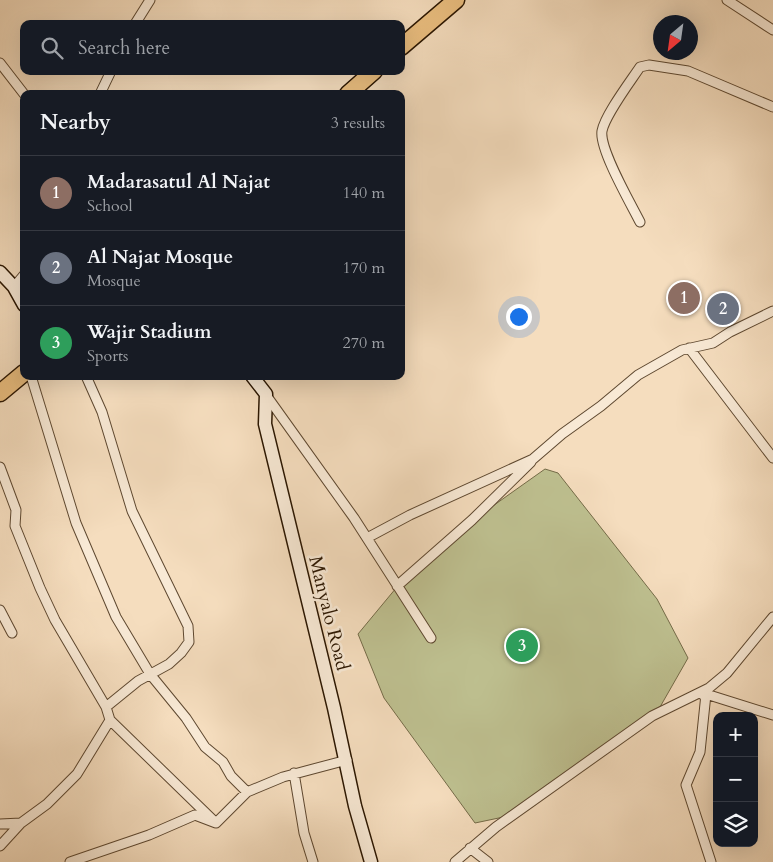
<!DOCTYPE html>
<html lang="en">
<head>
<meta charset="utf-8">
<style>
  body { margin:0; font-family:Cardo,serif; background:#242831; color:#f1f3f6 }
  .controls { position:absolute; right:15px; bottom:15px; display:grid; overflow:hidden; border-radius:10px; box-shadow:0 5px 20px #0002 }
  .controls button { width:45px; height:45px; display:grid; place-items:center; padding:0; border:0; border-bottom:1px solid #363941; background:#171b24; color:#f1f3f6; font:25px sans-serif }
  .compass { position:absolute; left:653px; top:15px; width:45px; height:45px; border-radius:50%; background:#171b24; box-shadow:0 5px 20px #0002; rotate:209deg }
  .you { position:absolute; left:518px; top:316px; width:18px; height:18px; margin:-12px; border:4px solid #fff; border-radius:50%; background:#1a73e8; box-shadow:0 0 0 8px #1a73e833 }
  .badge { display:grid; place-items:center; width:32px; height:32px; border-radius:50%; background:#c59692; color:#fff; font-size:16px; font-weight:700 }
  .pin { position:absolute; translate:-50% -50%; border:2px solid #fff; box-shadow:0 1px 5px #0006 }
  .list { margin:0; padding:0; list-style:none }
  h2 { display:flex; justify-content:space-between; align-items:center; height:65px; margin:0; padding:0 20px; font-size:21px }
  h2 small { font-size:16px; font-weight:400; color:#9ea1a6 }
  .list li { display:grid; grid-template-columns:32px 1fr auto; gap:15px; align-items:center; box-sizing:border-box; height:75px; padding:0 20px; border-top:1px solid #363941 }
  .list b { display:block; font-size:19px; white-space:nowrap }
  .list p { margin:0; font-size:16px; white-space:nowrap; color:#9ea1a6 }
  .list em { font-size:16px; font-style:normal; color:#9ea1a6 }
  .icon { flex:none; width:28px; height:28px; fill:none; stroke:currentColor; stroke-width:2; stroke-linecap:round; stroke-linejoin:round }
  .map { position:relative; flex:none; width:773px; height:862px; overflow:hidden }
  .search { position:absolute; background:#171b24; box-shadow:0 5px 20px #0002; left:20px; top:20px; width:385px; height:55px; display:flex; align-items:center; gap:12px; box-sizing:border-box; padding:0 18px; border-radius:10px; color:#9ea1a6; font-size:19px }
  .panel { position:absolute; background:#171b24; box-shadow:0 5px 20px #0002; left:20px; top:90px; width:385px; height:290px; border-radius:10px }
  .map>svg:first-child { display:block }
  .green { fill:#bec090; stroke:#746b48 }
  .lines { fill:none; stroke-linecap:round; stroke-linejoin:round }
  .street-casing { stroke:#5e4830; stroke-width:11 }
  .secondary-casing { stroke:#2b1601; stroke-width:15 }
  .highway-casing { stroke:#2b1601; stroke-width:19 }
  .street { stroke:#f8e9d5; stroke-width:9 }
  .secondary { stroke:#f8e9d5; stroke-width:12 }
  .highway { stroke:#eabe7f; stroke-width:16 }
  .labels { text-anchor:middle; stroke-width:5; stroke-linejoin:round; paint-order:stroke }
  .street-label { font-size:19px; fill:#2b1601; stroke:#f8e9d5 }
</style>
</head>
<body>
<div class="map">
<svg width="773" height="862" viewBox="0 0 773 862">
  <rect width="100%" height="100%" fill="#f5ddbe"/>
  <filter id="stains"><feTurbulence type="fractalNoise" baseFrequency=".004" numOctaves="4"/><feColorMatrix values="0 0 0 0 .2 0 0 0 0 .09 0 0 0 0 .02 0 0 0 .5 -.17"/></filter>
  <radialGradient id="worn" r=".72"><stop offset=".6" stop-color="#630" stop-opacity="0"/><stop offset="1" stop-color="#630" stop-opacity=".3"/></radialGradient>
  <path class="green" d="M545 469 558 473 657 599 688 658 660 707 619 742 513 815 475 823 384 698 358 634 411 570 466 525Z"/>
  <g class="lines">
    <defs>
      <path id="street" d="M727 0 773 30
        M135 24 150 0
        M0 63 24 94
        M100 94 111 71
        M640 222C631 204 599 149 602 131 605 115 630 82 640 67L649 65 688 71 773 107
        M14 287 24 275
        M689 348 773 458
        M31 376 76 523 116 617 150 674 186 718 205 747 223 762 231 776 247 792
        M86 376 102 412 132 511 188 626 189 642 181 653 169 664 138 681 106 707
        M266 395 354 518 431 638
        M0 467 16 510 15 526 40 588 55 620 106 707 110 720 216 823
        M367 538 410 515 533 459 562 434 601 406 638 375 682 350 713 343 730 332 773 311
        M397 586 472 520 531 462
        M0 610 12 633
        M706 694 700 752 686 785 711 862
        M703 695 706 694 773 715
        M294 773 304 833 313 862
        M0 824 21 823 47 804 77 774 110 720
        M0 846 21 823
        M470 848 488 862
        M70 862 149 835 195 815 216 823 247 792 283 777 347 760
        M455 862 496 827 652 716 709 688 727 673 773 617"/>
      <path id="secondary" d="M0 272 14 287 24 305
        M252 376 266 394 265 424 334 708 355 806 371 862"/>
      <path id="highway" d="M401 47 456 0
        M348 94 374 71
        M0 393 24 373"/>
    </defs>
    <use href="#street" class="street-casing"/>
    <use href="#secondary" class="secondary-casing"/>
    <use href="#highway" class="highway-casing"/>
    <use href="#street" class="street"/>
    <use href="#secondary" class="secondary"/>
    <use href="#highway" class="highway"/>
  </g>
  <g class="labels">
    <g class="street-label">
      <text transform="translate(330 613) rotate(76)" y="7">Manyalo Road</text>
    </g>
  </g>
  <rect width="100%" height="100%" filter="url(#stains)"/>
  <rect width="100%" height="100%" fill="url(#worn)"/>
</svg>
<div class="controls">
<button>+</button>
<button>−</button>
<button><svg class="icon" aria-label="layers" viewBox="0 0 24 24"><path d="M12 4l9 5-9 5-9-5zM3 14l9 5 9-5"/></svg></button>
</div>
<svg class="compass" viewBox="-18 -18 36 36"><path d="M0-13l5 13h-10z" fill="#e53935"/><path d="M0 13l5-13h-10z" fill="#9ea1a6"/></svg>
<div class="you"></div>
<div class="pin badge" style="left:684px;top:298px;background:#8d6e63">1</div>
<div class="pin badge" style="left:723px;top:309px;background:#6b7280">2</div>
<div class="pin badge" style="left:522px;top:646px;background:#2e9e5b">3</div>
<div class="search"><svg class="icon" aria-label="search" viewBox="0 0 24 24"><circle cx="10" cy="10" r="6"/><path d="M15 15l6 6"/></svg>Search here</div>
<section class="panel">
<h2>Nearby<small>3 results</small></h2>
<ul class="list">
<li><span class="badge" style="background:#8d6e63">1</span><div><b>Madarasatul Al Najat</b><p>School</p></div><em>140 m</em></li>
<li><span class="badge" style="background:#6b7280">2</span><div><b>Al Najat Mosque</b><p>Mosque</p></div><em>170 m</em></li>
<li><span class="badge" style="background:#2e9e5b">3</span><div><b>Wajir Stadium</b><p>Sports</p></div><em>270 m</em></li>
</ul>
</section>
</div>
</body>
</html>
